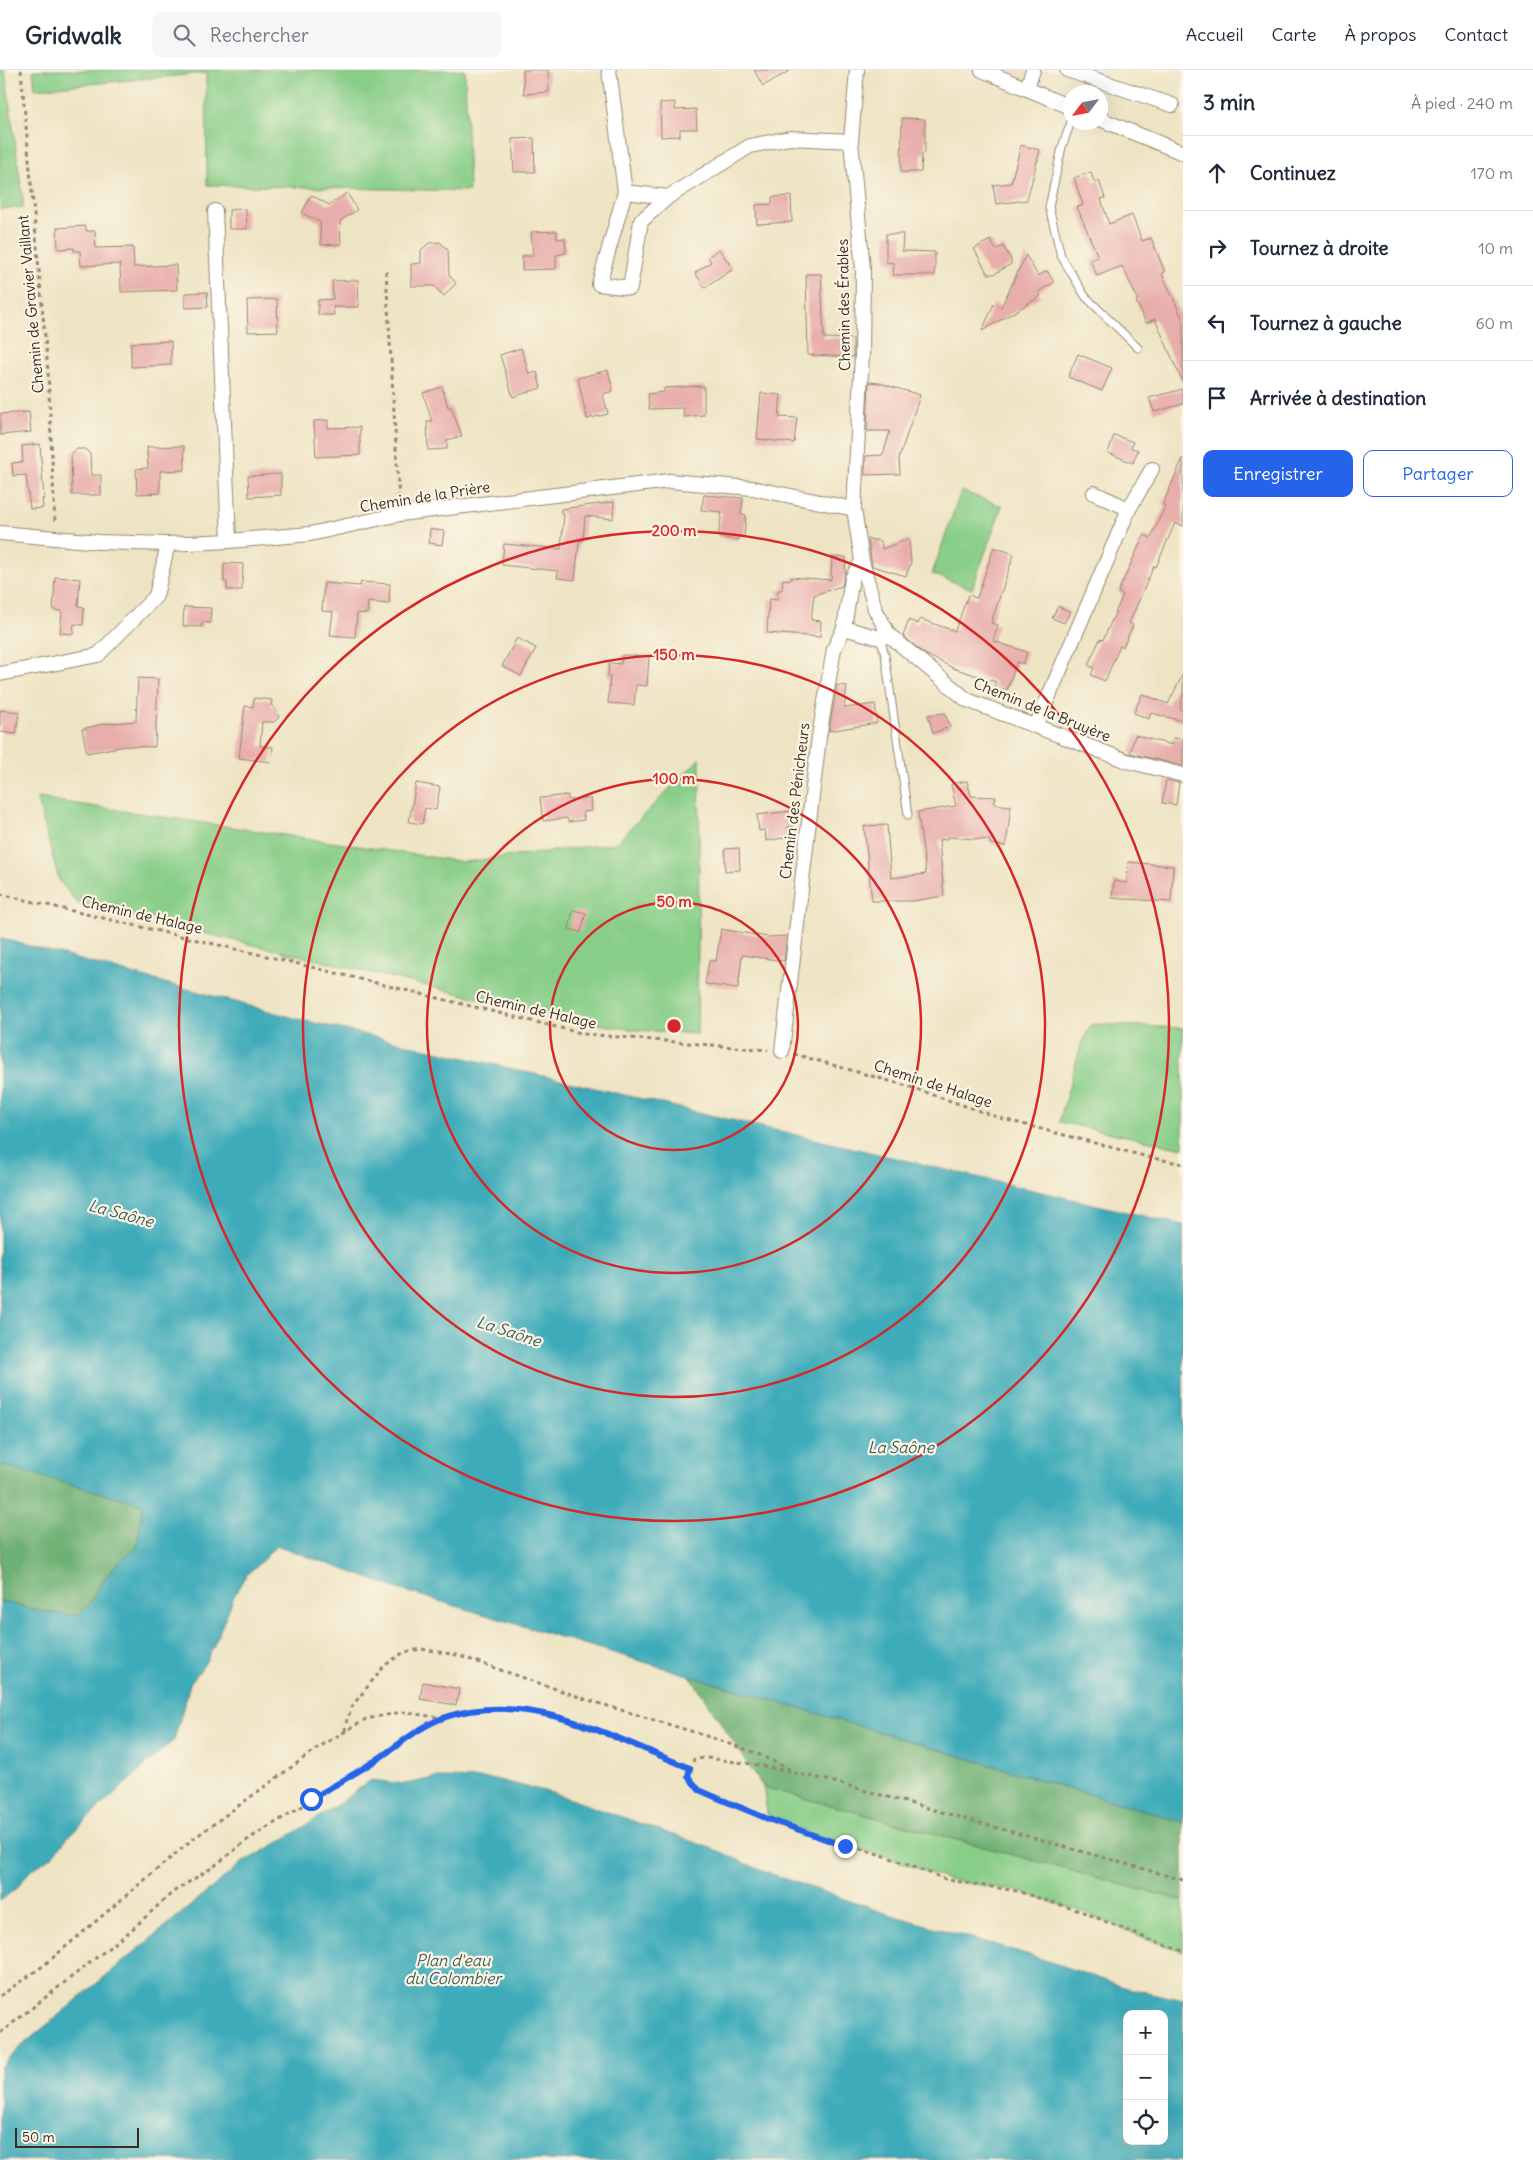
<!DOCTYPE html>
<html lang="fr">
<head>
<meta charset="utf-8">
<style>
  body { margin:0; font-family:Delius,sans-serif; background:#f6f6f7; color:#1f2937 }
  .controls { position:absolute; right:15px; bottom:15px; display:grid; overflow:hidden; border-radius:10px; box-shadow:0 5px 20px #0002 }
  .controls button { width:45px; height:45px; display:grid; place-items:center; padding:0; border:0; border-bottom:1px solid #e0e1e3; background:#fff; color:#1f2937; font:25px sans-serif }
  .compass { position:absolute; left:1063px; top:15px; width:45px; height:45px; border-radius:50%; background:#fff; box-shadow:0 5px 20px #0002; rotate:238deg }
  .scale { position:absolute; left:15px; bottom:12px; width:124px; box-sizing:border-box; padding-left:5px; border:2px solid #3b2a1e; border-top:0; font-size:14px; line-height:18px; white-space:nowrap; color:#3b2a1e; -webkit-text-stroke:4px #fcf5e5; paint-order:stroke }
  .stop { position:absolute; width:15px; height:15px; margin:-11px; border:4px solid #2563eb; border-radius:50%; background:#fff }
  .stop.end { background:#2563eb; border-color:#fff; box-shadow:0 1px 5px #0008 }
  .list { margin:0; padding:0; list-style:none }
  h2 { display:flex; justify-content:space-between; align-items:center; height:65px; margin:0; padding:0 20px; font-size:21px }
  h2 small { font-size:16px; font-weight:400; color:#747a83 }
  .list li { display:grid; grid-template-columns:32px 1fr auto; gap:15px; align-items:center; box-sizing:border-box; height:75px; padding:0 20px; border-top:1px solid #e0e1e3 }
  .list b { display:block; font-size:19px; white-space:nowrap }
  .list em { font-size:16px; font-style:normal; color:#747a83 }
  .actions { display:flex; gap:10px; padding:15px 20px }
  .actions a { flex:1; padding:11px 0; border:1px solid #2563eb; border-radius:10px; text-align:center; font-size:18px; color:#2563eb }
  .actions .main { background:#2563eb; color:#fff }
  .icon { flex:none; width:28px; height:28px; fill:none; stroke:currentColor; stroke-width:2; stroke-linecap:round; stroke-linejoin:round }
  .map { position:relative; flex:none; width:1183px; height:2090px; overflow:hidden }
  header { display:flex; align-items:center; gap:30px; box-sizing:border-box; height:70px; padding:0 25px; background:#fff; border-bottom:1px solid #e0e1e3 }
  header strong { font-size:24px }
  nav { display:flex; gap:28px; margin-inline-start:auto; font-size:18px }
  .search { width:350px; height:45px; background:#f6f6f7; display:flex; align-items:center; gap:12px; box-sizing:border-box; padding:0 18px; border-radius:10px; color:#747a83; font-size:19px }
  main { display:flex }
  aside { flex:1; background:#fff }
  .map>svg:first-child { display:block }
  .green { fill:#88ce88; stroke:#627c53 }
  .forest { fill:#6eb174; stroke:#546e49 }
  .water { fill:#3cabb9; stroke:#3c6a6c; fill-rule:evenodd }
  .building { fill:#e8aeac }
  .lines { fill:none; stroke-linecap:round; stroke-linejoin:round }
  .lane-casing { stroke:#948771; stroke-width:9 }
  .street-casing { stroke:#948771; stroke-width:16 }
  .path { stroke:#948771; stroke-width:3; stroke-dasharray:4 4; stroke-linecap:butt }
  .lane { stroke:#fff; stroke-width:7 }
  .street { stroke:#fff; stroke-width:14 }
  .route { stroke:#2563eb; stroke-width:6 }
  .ring { fill:none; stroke:#d62828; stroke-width:2.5 }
  .labels { text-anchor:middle; stroke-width:4.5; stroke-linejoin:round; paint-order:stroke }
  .street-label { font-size:15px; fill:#3b2a1e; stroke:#fcf5e5 }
  .water-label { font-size:16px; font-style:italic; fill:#3b5e5c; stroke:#fcf5e5 }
  .centre { fill:#d62828; stroke:#fcf5e5; stroke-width:2.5 }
  .ring-label { font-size:15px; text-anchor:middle; font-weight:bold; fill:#d62828; stroke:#fcf5e5; stroke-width:4.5; stroke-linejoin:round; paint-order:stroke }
</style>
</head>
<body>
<header>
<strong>Gridwalk</strong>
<div class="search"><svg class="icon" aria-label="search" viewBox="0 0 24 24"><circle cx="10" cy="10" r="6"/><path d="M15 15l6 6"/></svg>Rechercher</div>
<nav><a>Accueil</a><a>Carte</a><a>À propos</a><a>Contact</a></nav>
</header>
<main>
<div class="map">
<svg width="1183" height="2090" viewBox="0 0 1183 2090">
  <rect width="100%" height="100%" fill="#fcf5e5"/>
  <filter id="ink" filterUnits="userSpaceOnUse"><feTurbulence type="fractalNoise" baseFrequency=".02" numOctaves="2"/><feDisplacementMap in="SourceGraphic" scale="10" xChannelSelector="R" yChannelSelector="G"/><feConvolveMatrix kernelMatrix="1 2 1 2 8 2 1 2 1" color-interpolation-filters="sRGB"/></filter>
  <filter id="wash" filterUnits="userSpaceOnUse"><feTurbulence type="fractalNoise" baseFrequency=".0096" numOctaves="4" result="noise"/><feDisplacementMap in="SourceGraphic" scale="20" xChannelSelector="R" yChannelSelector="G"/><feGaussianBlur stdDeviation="1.12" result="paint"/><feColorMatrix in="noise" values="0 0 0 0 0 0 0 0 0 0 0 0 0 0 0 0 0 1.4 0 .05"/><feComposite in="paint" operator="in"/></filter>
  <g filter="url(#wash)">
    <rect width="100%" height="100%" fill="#eee4c4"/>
    <path class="green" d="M0 0H5L24 137 0 139Z
      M33 0H465L469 121 207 115 206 3 35 19Z
      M961 421 1002 436 972 519 932 504Z
      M700 688 697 964 634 960 562 948 77 833 59 810 37 728 464 792 616 773Z
      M1096 954 1183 958V1078L1059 1052 1082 972 1091 955Z
      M763 1717 1183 1831V1881L1155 1872 1083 1842 1017 1821 948 1810 885 1786 845 1776 768 1749Z"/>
    <path class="forest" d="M0 1395 143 1433 137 1478C122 1488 108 1502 98 1518 91 1530 88 1536 77 1546L45 1542 0 1531Z
      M690 1606 1183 1752V1831L763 1717Z"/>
    <path class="water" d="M0 868 298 949 1183 1155V1752L398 1519 276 1475 262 1491 246 1505 235 1524 213 1578 204 1595 190 1614 174 1670 106 1731 66 1769 53 1786 30 1801 18 1817 0 1831V1531L45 1542 77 1546 89 1535 107 1505 123 1488 137 1478 143 1434 0 1395Z
      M435 1708 494 1709 553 1723 719 1781 760 1800 885 1843 1030 1885 1124 1917 1183 1930V2090H0V1997L25 1973 243 1792C289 1768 330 1741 371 1710L404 1714ZM1127 1944H1164V2071H1127Z"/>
    <g id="blocks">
      <path class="building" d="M523 0H548L549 22 524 24Z
        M754 0H791L763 16Z
        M675 32V40L696 39 697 59H680V66L661 67 660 33Z
        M902 48 925 49V83H922L921 102H901Z
        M534 68 535 102H514L512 69Z
        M1021 75 1040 80 1027 130 996 134 993 115 1011 113Z
        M1091 102 1094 112 1099 110 1105 128 1101 129 1109 154 1132 145 1142 171 1151 168 1165 202 1162 204 1183 250V313L1155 249 1146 253 1136 231 1138 230 1122 196 1097 206 1090 190 1098 187 1077 137 1083 135 1074 108Z
        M347 123 357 140 340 151 341 174 321 175 320 152 302 143 311 125 329 135Z
        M791 126 792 152 757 154 756 135 772 134V127Z
        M246 139 247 159H229V140Z
        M86 156V161H95L96 178 133 177 134 197 176 195 177 220 121 222 120 194 81 196 80 181H74V178L58 179 57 158Z
        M557 161V169L565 168 566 183 556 185V199L522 200V186H533L531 162Z
        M886 164H903L902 181 935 182V205H893L894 193 886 192Z
        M990 170 996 180 1003 176 1011 189V194L994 204H988L974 179Z
        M440 172 448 180 449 205 456 213 444 226 434 216H411V194L421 193V180L429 173Z
        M719 179 733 199 705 218 695 203 711 192 708 187Z
        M1026 185 1038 206 1047 201 1054 212 1038 222 1041 226 982 261 994 234 1001 237Z
        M806 204H821L824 268 853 269V287L808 285Z
        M358 210 359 237H333L334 245H318V230L333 229 332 211Z
        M207 222 208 237 185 238V223Z
        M277 229 278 261 248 262 247 230Z
        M171 271V295L131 297V273Z
        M521 278 529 304 537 302 541 318 513 327 500 285Z
        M1078 284 1112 298 1102 321 1068 307Z
        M608 300 613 321 603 324 608 344 587 349 578 308Z
        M869 312 879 313 920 325 899 388 900 404 865 405 866 386 883 385 890 361H867Z
        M704 316V345L684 347 683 338 649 339 648 324 664 322V318Z
        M442 317 448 337H451L462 366 447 370V379L428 380 427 351H432L423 323Z
        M1183 319V334L1154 342 1149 328Z
        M761 323 781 325 779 347 797 348 794 373 757 369Z
        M29 342 31 362 0 365V344Z
        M328 350V358L360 357V385L316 387 314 351Z
        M1114 365 1133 372 1131 378 1138 380 1133 393 1108 383Z
        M40 374 44 429H42L43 438 30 439 26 405 13 406 12 393 23 392 22 376Z
        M184 376 185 400 160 401V423L137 424 136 399 148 398 147 377Z
        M77 379H85L90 384 91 405H101V425H72L71 384Z
        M1183 388V456L1175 453 1156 497 1154 496 1129 553 1133 555 1123 577 1120 576 1105 611 1091 605 1094 598 1088 595 1100 569 1103 570 1123 525 1118 522 1144 465 1151 468 1165 436 1163 434Z
        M281 404V425L249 427 248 406Z
        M704 425 743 428 741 444 746 445 744 467 739 466 738 470 718 467 722 442 701 440Z
        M614 432 613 449 585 446 583 471H579L575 510 557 508 558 501 502 495 504 474 561 479 564 444H561V439Z
        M430 459 444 461 442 475 429 473Z
        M868 469 881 471 882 479 909 469 911 492 906 506 872 496Z
        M994 477 1014 484 991 553 998 555 993 571 1027 582 1023 594 1017 592 1007 620 994 616 996 612 953 598 925 584 903 566 909 550 918 554 920 549 955 561 968 525 977 528Z
        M832 487H846L845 503 842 516 814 525 811 550 821 551 820 567 767 563 769 529 777 530 778 520H782L783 509 791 510V507L831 510Z
        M224 493 243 494 242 520H227V512H224Z
        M55 507 80 509 78 536 84 537 83 555 74 554 73 564 60 563 62 541 53 540Z
        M361 512 390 514 389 534 368 532 367 544 357 543 355 567 330 565 333 542 322 541 324 513 360 516Z
        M1058 536 1070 542 1064 553 1052 548Z
        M184 537 211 538 210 553 202 552V557L183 556Z
        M517 568 536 578 521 606 502 596Z
        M622 585 649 586 647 616 636 615 634 635 608 633 610 606H608L609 593 621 594Z
        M1183 604V625L1180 639 1183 640V651L1151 643 1149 649 1134 643 1142 624 1168 634Z
        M138 608 158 609 155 677 125 676 87 683 82 659 102 654 136 651Z
        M837 615 847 616 844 638 875 634 877 653 829 661Z
        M254 628 272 630 271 635 276 640 279 647 274 652H262L260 676 273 677 271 692 239 688 245 636 253 637Z
        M0 640 19 642 16 664 0 662Z
        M945 643 950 657 933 663 928 645Z
        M1135 665 1172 675 1173 668 1183 669V696L1130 683Z
        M1166 710 1179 713 1176 735 1162 733Z
        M967 711 971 726 996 727 994 734 1011 736 1006 776 990 774V770L947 767V769L939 770 944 826 912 831H872L864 756 887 755 891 808 926 804 918 742 956 736 951 714Z
        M416 713 440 717 436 740 425 738 422 754 409 752Z
        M568 725V730L590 728 591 741 583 742 584 750 568 752 567 748 543 751 540 728Z
        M791 741 794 756 788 757 789 767 766 771 765 760 759 761 757 745Z
        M739 778 740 800 725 801V779Z
        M1128 792 1173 796 1171 832 1112 828 1114 811 1127 813Z
        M573 840 586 843 581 862 569 859Z
        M721 859 768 867 787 866 784 891 742 885 738 919 705 914 709 891H716Z
        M423 1612 459 1619 456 1635 420 1629Z"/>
    </g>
  </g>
  <g filter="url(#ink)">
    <use href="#blocks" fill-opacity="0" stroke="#948771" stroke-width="1"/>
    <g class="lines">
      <defs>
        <path id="lane" d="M1071 52 1062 77 1049 137 1061 186 1085 226 1138 278
          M880 568 885 585 908 745"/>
        <path id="street" d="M609 0 625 122 668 127 750 76 790 68 851 71
          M857 0 851 71 863 199 862 285 854 439 862 491 875 539 889 565 967 630 1127 691 1183 705
          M982 0 1070 37
          M1067 0 1172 35
          M1027 18 1033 0
          M1100 49 1183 83
          M625 122 599 214 630 218 641 151 668 127
          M215 141 229 471
          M1129 439 1152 399
          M0 463 100 472 168 474 229 471 310 464 400 444 669 411 752 418 854 439
          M844 558 880 568 889 565
          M0 604 98 585 156 526 168 474
          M1036 656 1129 439 1094 423
          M782 981 819 667 834 579 844 558 852 508 862 491"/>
      </defs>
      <use href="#lane" class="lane-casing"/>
      <use href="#street" class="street-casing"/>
      <path class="path" d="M21 0 48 301 55 453
        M386 201 399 431
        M0 824 270 887 585 964 768 980
        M794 984 907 1016 1003 1049 1148 1087 1183 1094
        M345 1661 347 1649 353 1635 384 1596 404 1582 422 1579 457 1585 588 1630 697 1663 756 1683 793 1701
        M1183 1810 831 1711 759 1695 707 1688 694 1689 688 1707 699 1720 807 1763 885 1786 948 1810 1017 1821 1083 1842 1155 1872 1183 1881
        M0 1926 43 1896 193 1769 319 1677 366 1649 402 1642 442 1648
        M0 1963 129 1862 173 1822 213 1797 250 1768 368 1696 416 1662 443 1648 477 1640H516L551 1644 690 1698"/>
      <use href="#lane" class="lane"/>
      <use href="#street" class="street"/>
    </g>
  </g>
  <g class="lines" filter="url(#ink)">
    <path class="route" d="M311 1729C333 1716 355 1704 376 1690 398 1676 418 1657 443 1648 528 1618 614 1668 690 1698L688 1706 699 1720 720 1729 768 1749 845 1776"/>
  </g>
  <g class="ring">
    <circle cx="674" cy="956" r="124"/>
    <circle cx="674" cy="956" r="247"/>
    <circle cx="674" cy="956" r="371"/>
    <circle cx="674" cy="956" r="495"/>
  </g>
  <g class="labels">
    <g class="street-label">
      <text transform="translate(31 234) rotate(-95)" y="5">Chemin de Gravier Vaillant</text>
      <text transform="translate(844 235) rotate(-91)" y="5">Chemin des Érables</text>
      <text transform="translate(425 427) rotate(-9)" y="5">Chemin de la Prière</text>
      <text transform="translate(1042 640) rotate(22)" y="5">Chemin de la Bruyère</text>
      <text transform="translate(795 731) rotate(-83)" y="5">Chemin des Pénicheurs</text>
      <text transform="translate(142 845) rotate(13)" y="5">Chemin de Halage</text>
      <text transform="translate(536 940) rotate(13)" y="5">Chemin de Halage</text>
      <text transform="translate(933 1014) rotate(18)" y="5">Chemin de Halage</text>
    </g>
    <g class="water-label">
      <text transform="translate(121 1143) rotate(15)" y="6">La Saône</text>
      <text transform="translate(509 1261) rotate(18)" y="6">La Saône</text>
      <text x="901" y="1383">La Saône</text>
      <text x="453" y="1896">Plan d'eau<tspan x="453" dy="18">du Colombier</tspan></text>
    </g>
  </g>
  <circle cx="674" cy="956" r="8" class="centre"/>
  <g class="ring-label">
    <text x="674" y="466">200 m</text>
    <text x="674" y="590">150 m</text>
    <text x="674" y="714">100 m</text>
    <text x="674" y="837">50 m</text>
  </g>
</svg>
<div class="controls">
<button>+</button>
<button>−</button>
<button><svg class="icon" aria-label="locate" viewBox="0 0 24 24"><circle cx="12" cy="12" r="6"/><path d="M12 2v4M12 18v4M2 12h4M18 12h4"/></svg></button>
</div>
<svg class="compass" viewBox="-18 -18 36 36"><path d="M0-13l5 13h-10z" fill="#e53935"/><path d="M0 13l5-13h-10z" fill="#747a83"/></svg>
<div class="scale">50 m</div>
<div class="stop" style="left:311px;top:1729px"></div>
<div class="stop end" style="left:845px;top:1776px"></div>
</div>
<aside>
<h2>3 min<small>À pied · 240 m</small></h2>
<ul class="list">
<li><svg class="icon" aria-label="ahead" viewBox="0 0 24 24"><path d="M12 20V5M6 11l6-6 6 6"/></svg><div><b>Continuez</b></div><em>170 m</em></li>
<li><svg class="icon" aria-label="right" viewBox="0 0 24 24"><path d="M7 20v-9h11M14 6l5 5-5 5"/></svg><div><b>Tournez à droite</b></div><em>10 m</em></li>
<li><svg class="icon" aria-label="left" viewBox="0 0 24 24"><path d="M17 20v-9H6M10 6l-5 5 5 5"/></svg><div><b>Tournez à gauche</b></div><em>60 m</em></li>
<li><svg class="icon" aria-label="arrive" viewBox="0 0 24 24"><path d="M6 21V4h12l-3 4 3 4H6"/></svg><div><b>Arrivée à destination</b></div></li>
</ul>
<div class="actions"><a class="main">Enregistrer</a><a>Partager</a></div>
</aside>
</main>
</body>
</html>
